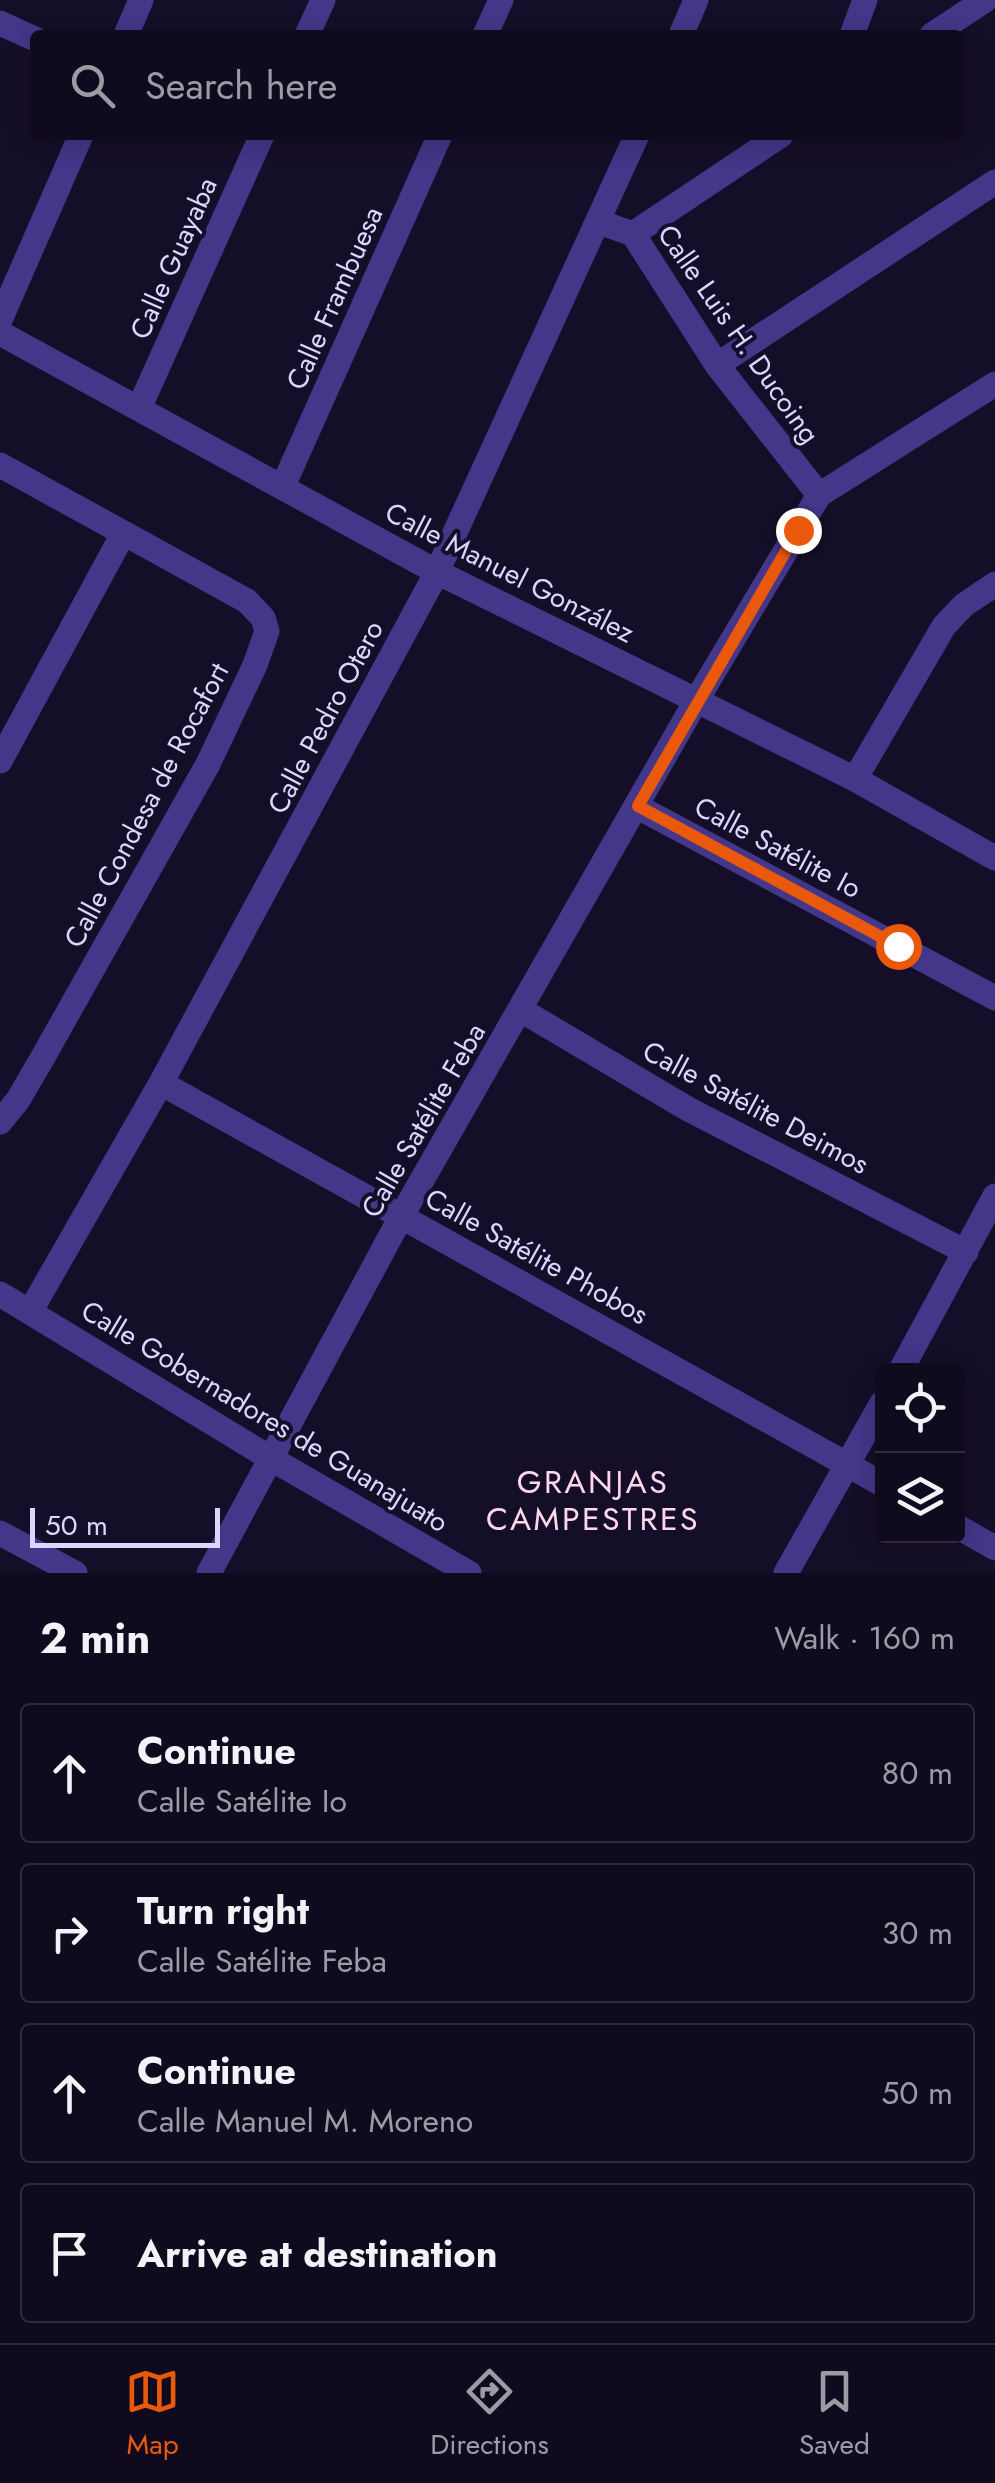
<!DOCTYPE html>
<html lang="en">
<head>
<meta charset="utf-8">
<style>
  body { margin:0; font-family:Jost,sans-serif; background:#1e182b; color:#f1f3f6 }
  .controls { position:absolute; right:30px; bottom:30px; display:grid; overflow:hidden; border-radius:10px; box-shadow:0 5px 25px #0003 }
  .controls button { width:90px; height:90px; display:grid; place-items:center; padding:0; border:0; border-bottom:2px solid #302b3c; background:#100a1e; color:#f1f3f6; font:50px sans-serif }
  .scale { position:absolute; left:30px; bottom:25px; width:190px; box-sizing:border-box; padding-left:10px; border:5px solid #ded5ff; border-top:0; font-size:28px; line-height:35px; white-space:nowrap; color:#ded5ff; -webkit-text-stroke:8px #150e28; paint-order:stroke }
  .stop { position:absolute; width:30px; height:30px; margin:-22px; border:8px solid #ea580c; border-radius:50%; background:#fff }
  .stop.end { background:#ea580c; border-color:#fff; box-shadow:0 2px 10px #0008 }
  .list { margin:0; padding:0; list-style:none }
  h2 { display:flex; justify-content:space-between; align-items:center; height:130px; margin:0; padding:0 40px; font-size:42px }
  h2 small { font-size:32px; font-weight:400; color:#9c9aa4 }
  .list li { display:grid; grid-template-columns:65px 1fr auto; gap:30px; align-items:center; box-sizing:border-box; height:140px; margin:0 20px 20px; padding:0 20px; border:2px solid #302b3c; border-radius:10px }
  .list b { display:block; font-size:38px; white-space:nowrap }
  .list p { margin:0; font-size:32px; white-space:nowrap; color:#9c9aa4 }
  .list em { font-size:32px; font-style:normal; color:#9c9aa4 }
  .icon { flex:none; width:55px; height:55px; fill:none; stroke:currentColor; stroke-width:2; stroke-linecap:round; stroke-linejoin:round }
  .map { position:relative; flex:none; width:995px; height:1573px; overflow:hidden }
  .search { position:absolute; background:#100a1e; box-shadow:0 5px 25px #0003; left:30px; right:30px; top:30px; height:110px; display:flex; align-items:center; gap:25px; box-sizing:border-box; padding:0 35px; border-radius:10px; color:#9c9aa4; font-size:38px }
  .sheet { height:770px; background:#100a1e }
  nav { display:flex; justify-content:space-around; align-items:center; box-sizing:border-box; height:140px; border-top:2px solid #302b3c; background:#100a1e; font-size:28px; color:#9c9aa4 }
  nav a { display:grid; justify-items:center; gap:5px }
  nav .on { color:#ea580c }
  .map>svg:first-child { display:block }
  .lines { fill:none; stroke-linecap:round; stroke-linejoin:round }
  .minor { stroke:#433789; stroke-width:25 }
  .route { stroke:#ea580c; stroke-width:12 }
  .labels { text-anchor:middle; stroke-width:8; stroke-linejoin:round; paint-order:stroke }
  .street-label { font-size:28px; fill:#ded5ff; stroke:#150e28 }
  .quarter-label { font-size:32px; letter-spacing:2.5px; fill:#ffd7ec; stroke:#150e28 }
</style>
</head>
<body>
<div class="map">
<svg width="995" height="1573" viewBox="0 0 995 1573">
  <rect width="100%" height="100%" fill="#150e28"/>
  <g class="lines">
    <path class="minor" d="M0 23 35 39
      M126 35 141 0
      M307 35 323 0
      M485 35 501 0
      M681 35 696 0
      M852 35 865 0
      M932 35 985 0
      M599 222 633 234 717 365 819 495
      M633 234 781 135
      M0 320 81 135
      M0 333 437 572 855 779 995 858
      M717 365 995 182
      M140 406 262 135
      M0 465 247 601 263 618 267 631 255 665 208 764 43 1057 18 1100 0 1122
      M283 486 440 135
      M0 761 123 534
      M855 779 944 626 964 605 995 584
      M638 807 995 998
      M521 1010 688 1109 966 1252
      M161 1083 882 1484
      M0 1294 270 1458 469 1573
      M31 1310 161 1083 437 572 637 135
      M901 1370 995 1196
      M958 1527 995 1548
      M0 1533 75 1573
      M209 1573 402 1215 696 701 819 495 995 384
      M786 1573 882 1403"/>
  </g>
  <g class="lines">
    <path class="route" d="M798 530 638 806 898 946"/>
  </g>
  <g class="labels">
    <g class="street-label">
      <text transform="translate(173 258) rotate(-66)" y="10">Calle Guayaba</text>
      <text transform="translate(334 298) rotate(-66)" y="10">Calle Frambuesa</text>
      <text transform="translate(739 334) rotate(55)" y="10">Calle Luis H. Ducoing</text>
      <text transform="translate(510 572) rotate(27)" y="10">Calle Manuel González</text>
      <text transform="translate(325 717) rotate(-62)" y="10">Calle Pedro Otero</text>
      <text transform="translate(146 805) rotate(-62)" y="10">Calle Condesa de Rocafort</text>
      <text transform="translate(778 847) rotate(28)" y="10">Calle Satélite Io</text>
      <text transform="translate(756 1107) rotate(28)" y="10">Calle Satélite Deimos</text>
      <text transform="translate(423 1120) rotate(-60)" y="10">Calle Satélite Feba</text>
      <text transform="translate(537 1256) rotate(29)" y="10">Calle Satélite Phobos</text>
      <text transform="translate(265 1416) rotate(31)" y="10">Calle Gobernadores de Guanajuato</text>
    </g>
    <g class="quarter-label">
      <text x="593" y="1493">GRANJAS<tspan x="593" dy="37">CAMPESTRES</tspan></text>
    </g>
  </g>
</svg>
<div class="controls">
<button><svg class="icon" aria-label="locate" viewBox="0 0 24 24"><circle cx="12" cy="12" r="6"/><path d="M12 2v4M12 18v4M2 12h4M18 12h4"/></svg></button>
<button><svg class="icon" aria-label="layers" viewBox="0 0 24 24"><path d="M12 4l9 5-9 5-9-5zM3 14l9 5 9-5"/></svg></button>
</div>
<div class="scale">50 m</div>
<div class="stop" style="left:898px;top:946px"></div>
<div class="stop end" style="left:798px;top:530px"></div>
<div class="search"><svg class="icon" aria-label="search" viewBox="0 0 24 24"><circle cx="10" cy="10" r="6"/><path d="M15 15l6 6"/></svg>Search here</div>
</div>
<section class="sheet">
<h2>2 min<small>Walk · 160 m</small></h2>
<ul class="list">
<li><svg class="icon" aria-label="ahead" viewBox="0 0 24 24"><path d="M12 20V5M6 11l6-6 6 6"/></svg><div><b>Continue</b><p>Calle Satélite Io</p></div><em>80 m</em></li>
<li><svg class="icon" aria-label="right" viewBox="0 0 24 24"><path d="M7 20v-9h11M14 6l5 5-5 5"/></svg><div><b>Turn right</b><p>Calle Satélite Feba</p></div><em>30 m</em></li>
<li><svg class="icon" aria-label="ahead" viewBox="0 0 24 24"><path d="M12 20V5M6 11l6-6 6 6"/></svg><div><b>Continue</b><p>Calle Manuel M. Moreno</p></div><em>50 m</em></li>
<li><svg class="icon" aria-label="arrive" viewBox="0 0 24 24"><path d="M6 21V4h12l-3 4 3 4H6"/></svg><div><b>Arrive at destination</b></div></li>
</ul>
</section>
<nav>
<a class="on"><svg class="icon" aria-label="map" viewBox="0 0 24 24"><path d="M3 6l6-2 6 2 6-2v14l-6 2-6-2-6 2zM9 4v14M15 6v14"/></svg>Map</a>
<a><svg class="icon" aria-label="directions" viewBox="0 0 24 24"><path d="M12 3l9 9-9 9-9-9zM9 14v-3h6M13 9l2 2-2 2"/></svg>Directions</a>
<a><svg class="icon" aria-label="saved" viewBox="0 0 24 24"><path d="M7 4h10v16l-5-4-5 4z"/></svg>Saved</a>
</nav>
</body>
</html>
